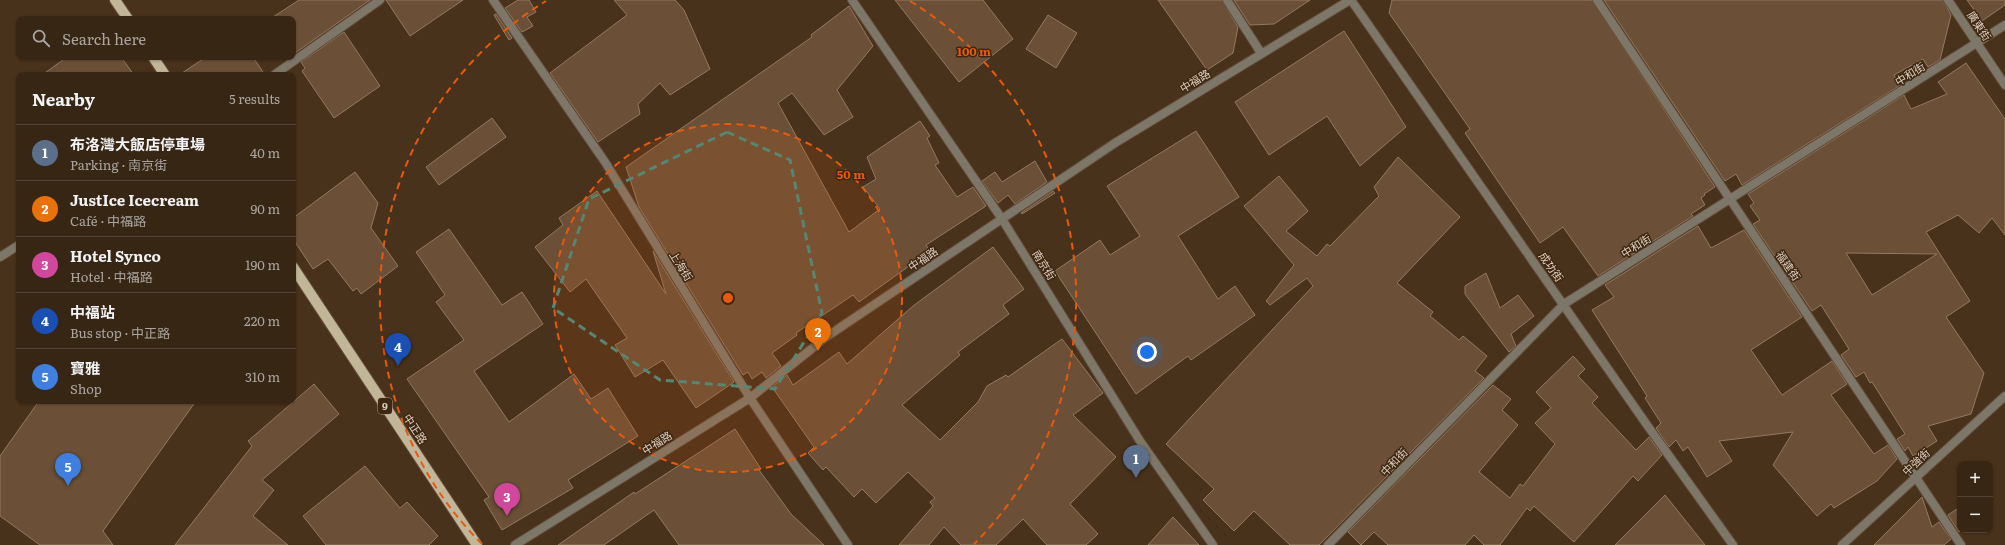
<!DOCTYPE html>
<html lang="en">
<head>
<meta charset="utf-8">
<style>
  body { margin:0; font-family:Literata,"Noto Sans TC",serif; background:#423222; color:#f1f3f6 }
  .controls { position:absolute; right:12px; bottom:12px; display:grid; overflow:hidden; border-radius:8px; box-shadow:0 1px 3px #0004 }
  .controls button { width:36px; height:36px; display:grid; place-items:center; padding:0; border:0; border-bottom:1px solid #514334; background:#372614; color:#f1f3f6; font:20px sans-serif }
  .you { position:absolute; left:1147px; top:352px; width:14px; height:14px; margin:-10px; border:3px solid #fff; border-radius:50%; background:#1a73e8; box-shadow:0 0 0 6px #1a73e833 }
  .badge { display:grid; place-items:center; width:26px; height:26px; border-radius:50%; background:#d6ab8b; color:#fff; font-size:13px; font-weight:700 }
  .pin { position:absolute; translate:-50% -33px; filter:drop-shadow(0 1px 2px #0008) }
  .pin::after { content:''; position:absolute; top:21px; width:14px; height:12px; background:inherit; clip-path:polygon(0 0,100% 0,50% 100%) }
  .list { margin:0; padding:0; list-style:none }
  h2 { display:flex; justify-content:space-between; align-items:center; height:52px; margin:0; padding:0 16px; font-size:17px }
  h2 small { font-size:13px; font-weight:400; color:#aaa5a0 }
  .list li { display:grid; grid-template-columns:26px 1fr auto; gap:12px; align-items:center; box-sizing:border-box; height:56px; padding:0 16px; border-top:1px solid #514334 }
  .list b { display:block; font-size:15px; white-space:nowrap }
  .list p { margin:0; font-size:13px; white-space:nowrap; color:#aaa5a0 }
  .list em { font-size:13px; font-style:normal; color:#aaa5a0 }
  .icon { flex:none; width:22px; height:22px; fill:none; stroke:currentColor; stroke-width:2; stroke-linecap:round; stroke-linejoin:round }
  .map { position:relative; flex:none; width:2005px; height:545px; overflow:hidden }
  .search { position:absolute; background:#372614; box-shadow:0 1px 3px #0004; left:16px; top:16px; width:280px; height:44px; display:flex; align-items:center; gap:10px; box-sizing:border-box; padding:0 14px; border-radius:8px; color:#aaa5a0; font-size:15px }
  .panel { position:absolute; background:#372614; box-shadow:0 1px 3px #0004; left:16px; top:72px; width:280px; height:332px; border-radius:8px }
  .map>svg:first-child { display:block }
  .building { fill:#6b5037; stroke:#947860; fill-rule:evenodd }
  .lines { fill:none; stroke-linecap:round; stroke-linejoin:round }
  .street-casing { stroke:#644e39; stroke-width:10 }
  .primary-casing { stroke:#644e39; stroke-width:12 }
  .street { stroke:#7d7769; stroke-width:8 }
  .primary { stroke:#c2b699; stroke-width:10 }
  .marked { fill:none; stroke:#438c83; stroke-width:3; stroke-dasharray:8 5; stroke-linejoin:round }
  .ring { fill:none; stroke:#e8590c; stroke-width:2; stroke-dasharray:7 5 }
  .labels { text-anchor:middle; stroke-width:3; stroke-linejoin:round; paint-order:stroke }
  .shield { fill:#3f2811; stroke:#af9d8d; stroke-width:1 }
  .shield-label { font-size:10px; font-weight:bold; fill:#dfcfc2 }
  .street-label { font-size:11px; fill:#dfcfc2; stroke:#3f2811 }
  .centre { fill:#e8590c; stroke:#3f2811; stroke-width:2 }
  .ring-label { font-size:12px; text-anchor:middle; font-weight:bold; fill:#e8590c; stroke:#3f2811; stroke-width:3; stroke-linejoin:round; paint-order:stroke }
</style>
</head>
<body>
<div class="map">
<svg width="2005" height="545" viewBox="0 0 2005 545">
  <rect width="100%" height="100%" fill="#49321b"/>
  <path class="building" d="M299 0H370L295 53 293 49V19H270Z
    M386 0H463L410 36Z
    M518 0H529L536 12 527 17 533 26 522 32 505 8Z
    M614 0H675L684 10 710 69 670 95 660 83 638 104 640 114 598 142 550 73 627 15Z
    M895 0H983L1013 39 959 82Z
    M1158 0H1222L1238 27 1233 53 1207 70Z
    M1234 0H1310L1274 24 1250 25Z
    M1392 0H1592L1715 187 1704 194 1705 195 1701 198 1705 205 1691 214 1693 216 1598 276 1563 227 1540 243 1465 133 1470 129 1389 13Z
    M1604 0H1943L1951 15 1940 60 1928 67 1923 59 1894 75 1899 86 1742 185 1736 174 1725 181Z
    M1967 0H2005V5L1982 21Z
    M849 6 873 46 837 90 853 117 824 135 792 93 778 103 849 232 880 209 863 187 876 179 867 157 920 121 930 136 927 138 939 163 935 165 957 197 973 187 986 206 926 245 930 251 859 302 853 295 796 333 797 335 772 353 781 366 766 378 762 372 752 379 748 372 743 375 639 207 626 167 812 37 811 35Z
    M496 14 512 38 509 40 494 15Z
    M1048 15 1077 33 1056 68 1026 49Z
    M1344 31 1406 127 1360 166 1327 116 1269 155 1235 102Z
    M344 32 380 86 334 118 302 71 305 68 301 62Z
    M67 57H121L134 75H42Z
    M206 57H253L265 75H179Z
    M1966 63 2005 119V235L1992 218 1979 233 1958 215 1926 232 1970 301 1946 317 1984 373 1971 414 1928 426 1937 441 1913 456 1908 447 1905 451 1897 439 1905 434 1872 382 1870 383 1864 372 1856 377 1841 355 1849 349 1821 305 1812 311 1753 224 1760 220 1750 206 1754 203 1748 194 1904 95 1911 109 1947 94 1938 82ZM1846 253 1937 254 1872 295Z
    M492 118 506 137 439 185 426 167Z
    M1196 131 1239 197 1178 236 1218 299 1235 286 1255 315 1191 360 1188 356 1136 394 1055 271 1100 240 1110 255 1140 236 1107 186Z
    M1398 157 1460 217 1397 283 1433 312 1430 316 1459 340 1463 336 1487 356 1475 371 1484 378 1319 545H1290L1254 511 1234 531 1203 500 1214 489 1166 444 1313 286 1307 278 1270 305 1266 301 1294 265 1244 206 1279 176 1308 211 1286 231 1317 256 1327 244 1330 246 1379 196 1374 187Z
    M1035 161 1047 182 1015 204 1008 195 998 203 982 181 995 172 1002 182Z
    M355 172 378 203 371 228 398 266 361 294 357 288 353 291 328 259 313 269 293 239V218Z
    M597 191 666 294 653 251 734 382 696 408 663 360 635 377 615 345 627 338 586 279 570 292 535 247 563 225 559 218Z
    M1053 191 1055 193 1022 214 1021 213Z
    M1698 226 1711 248 1744 230 1802 317 1751 350 1782 395 1832 361 1847 384 1831 395 1874 454 1888 445 1897 459 1877 481 1834 508 1831 504 1817 516 1773 465 1793 432 1719 441 1732 461 1707 477 1688 447 1683 451 1676 440 1669 447 1656 428 1661 423 1645 398 1647 396 1592 310 1614 297 1605 285Z
    M449 229 502 305 522 292 543 324 474 371 509 422 574 374 591 399 608 388 638 436 568 480 573 488 502 530 484 500 489 497 407 379 464 340 436 302 445 295 416 252Z
    M993 247 1024 289 1003 305 1009 314 958 352 960 355 902 405 940 440 978 402 987 386 1006 375 1008 377 1062 339 1103 393 1073 415 1116 457 1070 504 1098 534 1086 545H1047L1023 519 996 545H961L944 527 929 545H899L933 506 930 502 935 498 908 472 876 503 862 489 854 497 826 467 823 470 808 453 814 447 772 387 787 375 793 385 839 352 847 364 913 306Z
    M1486 273 1500 308 1518 295 1534 316 1511 334 1516 346 1509 352 1465 294V286Z
    M1573 356 1585 369 1578 376 1598 397 1592 403 1636 450 1649 437 1662 455 1638 481 1633 476 1574 542 1534 506 1530 511 1527 508 1500 545H1484L1474 535 1465 545H1388L1374 532 1361 545 1348 532 1493 385 1511 399 1502 410 1518 425 1479 472 1510 498 1520 484 1523 486 1555 444 1535 423 1551 408 1536 392Z
    M314 384 339 414 262 480 274 490 253 516 288 545H175L252 446 248 441Z
    M39 401H196L103 531 113 545H40L0 516V456Z
    M735 429 761 469 759 470 791 514 824 545H679L654 510 604 545H558L634 492 635 494Z
    M365 466 400 508 407 502 438 536 429 545H326L303 516Z
    M1665 495 1705 545H1615Z
    M1922 497 1932 527 1939 522 1951 539 1944 545H1874Z
    M1960 507V531L1959 532 1948 515Z
    M1173 517 1199 545H1148Z"/>
  <g class="lines">
    <defs>
      <path id="street" d="M493 0 605 162 750 398 848 545
        M852 0 1002 219 1140 441 1213 545
        M1227 0 1261 53
        M1351 0 1647 425 1733 545
        M1597 0 1961 545
        M1948 0 2005 85
        M274 75 380 0
        M0 257 19 245
        M515 545 750 398 829 335 1115 143 1350 0
        M1328 545 1564 304 2005 25
        M1842 545 2005 396"/>
      <path id="primary" d="M115 0 128 19
        M153 57 165 75
        M293 267 477 545"/>
    </defs>
    <use href="#street" class="street-casing"/>
    <use href="#primary" class="primary-casing"/>
    <use href="#street" class="street"/>
    <use href="#primary" class="primary"/>
  </g>
  <path class="marked" d="M727 132 790 160 822 313 775 389 660 380 553 308 589 199Z"/>
  <circle cx="728" cy="298" r="174" fill="#e8590c" fill-opacity=".12"/>
  <g class="ring">
    <circle cx="728" cy="298" r="174"/>
    <path d="M482 544A348 348 0 0 1 546 1M910 1A348 348 0 0 1 974 544"/>
  </g>
  <g class="labels">
    <rect class="shield" x="378" y="398" width="14" height="16" rx="3"/>
    <g class="shield-label">
      <text x="385" y="410">9</text>
    </g>
    <g class="street-label">
      <text transform="translate(1979 26) rotate(56)" y="4">廣東街</text>
      <text transform="translate(1910 74) rotate(-32)" y="4">中和街</text>
      <text transform="translate(1195 81) rotate(-31)" y="4">中福路</text>
      <text transform="translate(1636 246) rotate(-32)" y="4">中和街</text>
      <text transform="translate(923 259) rotate(-34)" y="4">中福路</text>
      <text transform="translate(1044 265) rotate(58)" y="4">南京街</text>
      <text transform="translate(681 266) rotate(58)" y="4">上海街</text>
      <text transform="translate(1788 266) rotate(55)" y="4">福建街</text>
      <text transform="translate(1551 267) rotate(55)" y="4">成功街</text>
      <text transform="translate(415 429) rotate(57)" y="4">中正路</text>
      <text transform="translate(657 443) rotate(-32)" y="4">中福路</text>
      <text transform="translate(1394 462) rotate(-46)" y="4">中和街</text>
      <text transform="translate(1916 462) rotate(-43)" y="4">中強街</text>
    </g>
  </g>
  <circle cx="728" cy="298" r="6" class="centre"/>
  <g class="ring-label">
    <text x="974" y="56">100 m</text>
    <text x="851" y="179">50 m</text>
  </g>
</svg>
<div class="controls">
<button>+</button>
<button>−</button>
</div>
<div class="you"></div>
<div class="pin badge" style="left:1136px;top:478px;background:#5c6f8a">1</div>
<div class="pin badge" style="left:818px;top:351px;background:#e8710a">2</div>
<div class="pin badge" style="left:507px;top:516px;background:#d1479c">3</div>
<div class="pin badge" style="left:398px;top:366px;background:#1a4fb4">4</div>
<div class="pin badge" style="left:68px;top:486px;background:#3f7fe0">5</div>
<div class="search"><svg class="icon" aria-label="search" viewBox="0 0 24 24"><circle cx="10" cy="10" r="6"/><path d="M15 15l6 6"/></svg>Search here</div>
<section class="panel">
<h2>Nearby<small>5 results</small></h2>
<ul class="list">
<li><span class="badge" style="background:#5c6f8a">1</span><div><b>布洛灣大飯店停車場</b><p>Parking · 南京街</p></div><em>40 m</em></li>
<li><span class="badge" style="background:#e8710a">2</span><div><b>JustIce Icecream</b><p>Café · 中福路</p></div><em>90 m</em></li>
<li><span class="badge" style="background:#d1479c">3</span><div><b>Hotel Synco</b><p>Hotel · 中福路</p></div><em>190 m</em></li>
<li><span class="badge" style="background:#1a4fb4">4</span><div><b>中福站</b><p>Bus stop · 中正路</p></div><em>220 m</em></li>
<li><span class="badge" style="background:#3f7fe0">5</span><div><b>寶雅</b><p>Shop</p></div><em>310 m</em></li>
</ul>
</section>
</div>
</body>
</html>
